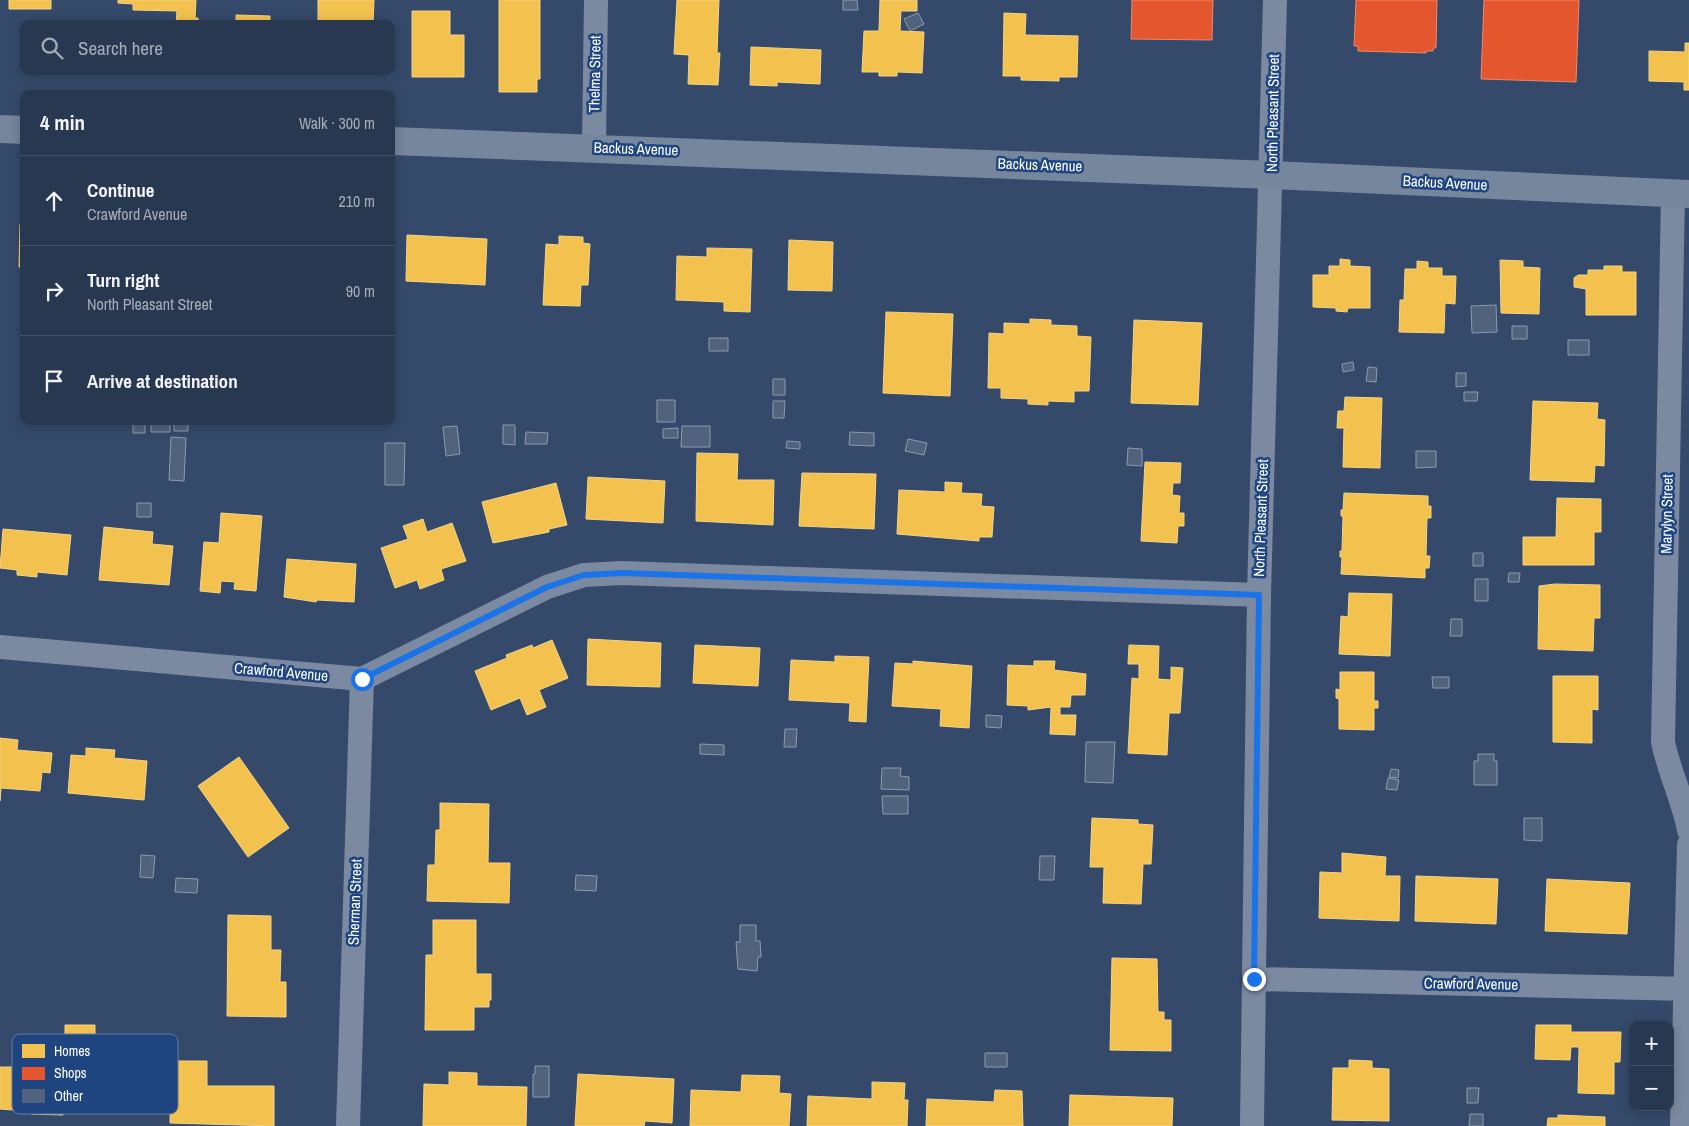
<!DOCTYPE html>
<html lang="en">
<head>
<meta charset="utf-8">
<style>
  body { margin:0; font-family:"Archivo Narrow",sans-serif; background:#303f57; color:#f1f3f6 }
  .controls { position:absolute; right:15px; bottom:15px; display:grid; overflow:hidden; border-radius:10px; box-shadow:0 2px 12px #0003 }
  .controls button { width:45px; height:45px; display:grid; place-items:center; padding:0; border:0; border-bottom:1px solid #445267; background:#283850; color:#f1f3f6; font:25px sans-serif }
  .stop { position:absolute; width:15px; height:15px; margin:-11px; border:4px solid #1a73e8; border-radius:50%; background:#fff }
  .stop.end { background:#1a73e8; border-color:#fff; box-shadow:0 1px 5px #0008 }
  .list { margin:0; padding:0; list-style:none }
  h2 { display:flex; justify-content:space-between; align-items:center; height:65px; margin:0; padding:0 20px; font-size:21px }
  h2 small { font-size:16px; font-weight:400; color:#a5acb7 }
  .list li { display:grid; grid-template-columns:32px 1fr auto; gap:15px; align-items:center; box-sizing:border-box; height:90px; padding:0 20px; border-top:1px solid #445267 }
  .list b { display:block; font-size:19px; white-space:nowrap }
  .list p { margin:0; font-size:16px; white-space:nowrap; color:#a5acb7 }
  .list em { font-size:16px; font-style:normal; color:#a5acb7 }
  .icon { flex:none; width:28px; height:28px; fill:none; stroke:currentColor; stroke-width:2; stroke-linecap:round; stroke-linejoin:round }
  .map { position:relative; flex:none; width:1689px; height:1126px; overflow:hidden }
  .search { position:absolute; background:#283850; box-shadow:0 2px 12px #0003; left:20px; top:20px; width:375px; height:55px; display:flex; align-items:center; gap:12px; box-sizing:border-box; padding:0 18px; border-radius:10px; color:#a5acb7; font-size:19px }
  .panel { position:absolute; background:#283850; box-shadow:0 2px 12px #0003; left:20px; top:90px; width:375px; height:335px; border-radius:10px }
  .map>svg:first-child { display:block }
  .homes { fill:#f2c14e; stroke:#f6d483 }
  .shops { fill:#e4572e; stroke:#ec896d }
  .building { fill:#50627c; stroke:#8e9baf }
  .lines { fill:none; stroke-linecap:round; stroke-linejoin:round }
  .street { stroke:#7b8aa0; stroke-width:24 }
  .secondary { stroke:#76869d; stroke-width:28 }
  .route { stroke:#1a73e8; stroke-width:6 }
  .labels { text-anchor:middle; stroke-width:5; stroke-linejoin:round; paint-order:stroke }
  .street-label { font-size:15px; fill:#fff; stroke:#1f4580 }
  .key { fill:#1f4580; stroke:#627da6; stroke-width:1 }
  .key-label { font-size:14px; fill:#fff }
</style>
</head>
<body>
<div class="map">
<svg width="1689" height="1126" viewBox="0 0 1689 1126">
  <rect width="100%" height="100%" fill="#354a6a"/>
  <path class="homes" d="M9 0H51V9H9Z
    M118 0H196L195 18H198V24H176L177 11 133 10V4L118 3Z
    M318 0H374L373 24H318Z
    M499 0H540V79H537V92H499Z
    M677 0H719L717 53H720L718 85 688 84 689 55 674 54Z
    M880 0H917V11H901L900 31 924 32 922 73 897 72V76H879V72H862L864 31H879Z
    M412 11H450V35H464V77H412Z
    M1004 13 1026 14 1025 35 1078 36 1077 77H1059V81L1021 80V76H1003Z
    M236 15 270 16V24H236Z
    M1685 43H1689V90H1684V82L1649 81V51L1685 52Z
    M751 47 821 50 820 84 777 82V86L750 85Z
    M20 224H24V268L19 267Z
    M407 235 487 239 485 285 406 281Z
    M559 236 583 237V243L590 244 588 285H581L580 306 543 305 546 244 559 245Z
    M789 240 833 242 832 291 788 290Z
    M707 248 752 249 750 312 724 311V302L676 300 677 256 707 257Z
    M1340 259 1350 260V266L1370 267V308H1348L1347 312 1336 311V308L1313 307V275H1329V266H1340Z
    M1500 260 1523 261V267L1540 268 1539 314 1501 313Z
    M1417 261 1428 262V268H1442V276H1456L1455 304 1445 303 1444 333 1399 332 1400 300H1404L1405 269H1417Z
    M1604 266H1622V272H1636V315H1586V289L1574 287V278L1578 275H1588V270H1604Z
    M886 312 953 314 950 396 883 393Z
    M1030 319 1051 320V325L1077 326V336L1091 337 1089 391H1074V402L1048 401V405L1028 404V399L1001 398V388H988L989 333 1004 334V323L1030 324Z
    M1134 320 1202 323 1198 405 1131 403Z
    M1345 397 1382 398 1380 468 1343 467 1344 428H1337L1338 411H1344Z
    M1533 401 1598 403 1597 419 1605 420 1604 466 1595 465 1594 482 1530 480Z
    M697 453 738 454 737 480H774L773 525 696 521Z
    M1145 462 1181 463 1180 483H1173L1172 495 1180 496 1179 513H1184V526H1178L1177 543 1141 541Z
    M802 473 876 474 874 529 799 526Z
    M588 477 665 481 663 523 586 519Z
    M945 482 962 483 961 493 982 494 981 506 994 507 992 537H979V541L897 534 899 490 945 492Z
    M556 483 567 525 549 529V532L493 543 482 502Z
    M1344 493 1428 496V506H1431V518H1427L1426 556H1430L1429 568H1425V578L1341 574 1342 557H1340V551H1342L1343 516H1341V510H1343Z
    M1557 498 1601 499V532H1594V565H1523V537H1556Z
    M221 513 262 516 256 591 234 589 235 582 221 581 220 593 200 591 204 542 219 543Z
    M423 519 427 532 452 523 466 561 441 569 444 580 420 589 417 580 395 588 381 548 408 539 403 526Z
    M104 527 153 532 152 544 173 546 169 585 99 580Z
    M3 529 71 535 67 575 37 572V577L17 575V570L0 568Z
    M287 559 356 564 354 602 317 600 316 602 284 597Z
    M1555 584 1600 585V618H1594L1593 651 1538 649 1539 586Z
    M1349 593 1392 594 1390 656 1339 654 1341 616 1348 617Z
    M588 639 661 643 660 687 587 685Z
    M552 640 568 678 539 690 546 707 527 715 520 698 491 710 475 671 507 658 506 655 532 645 533 648Z
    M695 645 760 648 758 686 693 683Z
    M1129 645 1159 646 1158 679 1171 680V667L1183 668 1180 713H1169L1167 755 1128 753 1132 678 1139 679V664H1128Z
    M835 656 869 657 866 722 849 721 850 703 789 700 791 660 835 662Z
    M913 661 972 666 969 728 940 726 941 709 892 706 895 663 913 664Z
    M1034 661H1055L1054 670 1086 674 1085 695H1071L1070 707H1060V715H1076L1075 735 1050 734 1051 707 1028 710V706L1007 705 1008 665 1034 666Z
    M1340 672H1374V701H1378V708H1374V730L1339 729V699L1336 698V689L1340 690Z
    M1553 676H1598V710L1592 709V743L1553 742Z
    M0 738 18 740 17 750 52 753 50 773 42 772 40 791 1 788 0 801Z
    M86 748 115 750 114 758 147 761 144 800 68 793 71 755 86 756Z
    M239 757 289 828 248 857 198 786Z
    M440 803 489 804 488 863H510L509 903 427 901 428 865H435L436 830H440Z
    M1092 818 1138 820V824L1153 825 1151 864H1143L1141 904 1103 903 1104 867H1090Z
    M1342 853 1386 857 1385 876H1400L1399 921 1319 918 1320 872 1342 873Z
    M1416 876 1498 879 1496 924 1415 921Z
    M1547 879 1630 883 1627 934 1545 931Z
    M228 915 271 916V950H281L280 982H286V1017L227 1016Z
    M433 920H476V974H491V1000H489V1007H474V1030H425L426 955H433Z
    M1112 958 1157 959 1158 1012H1164V1020H1171V1051L1110 1050Z
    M65 1025H95V1039H113V1059H131V1107L63 1109V1115L31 1114 32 1057H65Z
    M1536 1025H1571V1032H1621L1620 1062H1614V1094L1578 1093 1579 1047H1571L1570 1060 1535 1059Z
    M1349 1060 1372 1061V1068L1389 1069V1121L1332 1120 1333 1068H1349Z
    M171 1061H207V1086H274V1126L170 1123Z
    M0 1067H15L13 1110 0 1109Z
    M449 1072 477 1073V1086L527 1087 526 1126H423L424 1084 449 1085Z
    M578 1074 674 1079 672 1123 645 1121 644 1126H575Z
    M742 1075 780 1076 779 1093 791 1094 789 1126H690L691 1090 741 1092Z
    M872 1082 905 1083 904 1100H908L907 1126H807L808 1096 872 1099Z
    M995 1090 1022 1091 1023 1126H926L927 1099 994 1102Z
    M1070 1095 1173 1098 1172 1126H1069Z
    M1558 1115 1605 1117V1126H1547L1548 1118H1558Z"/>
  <path class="shops" d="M1132 0H1213L1212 40 1131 39Z
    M1356 0H1437L1436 48H1433V51H1426V53L1358 51V46H1354Z
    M1484 0H1579L1576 82 1481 79Z"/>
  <path class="building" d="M843 0H857L858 10H843Z
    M918 13 924 24 910 31 904 19Z
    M1496 305 1497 332 1472 333 1471 306Z
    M1512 326H1527V339H1512Z
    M709 338H728V351H709Z
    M1568 340H1589V355H1568Z
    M1353 362 1354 370 1343 372 1342 364Z
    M1368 367 1377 368 1376 382 1366 381Z
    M1456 373H1466V386L1456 387Z
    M773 379H785V395H773Z
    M1464 392H1478L1477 401H1464Z
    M657 400H675V422H657Z
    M773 401H785L784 418H773Z
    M133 421H145V433H133Z
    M151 421H170V432H151Z
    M174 421H188V431H174Z
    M503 425H515V445L503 444Z
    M457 426 460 454 446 456 443 427Z
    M682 426H710V447H681Z
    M678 428V438H663V429Z
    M526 432 548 433 547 444H525Z
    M850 432 874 433V446L849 445Z
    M171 437 186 438 184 481 169 480Z
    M908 439 927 443 924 455 905 451Z
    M787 441 800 442V449L786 448Z
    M385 443H405L404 485H385Z
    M1128 448 1142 449V466L1127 465Z
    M1416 451H1436V467L1416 468Z
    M137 503H151V517H137Z
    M1473 553H1483V566H1473Z
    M1509 573H1520L1519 582H1508Z
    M1475 579H1488V601H1475Z
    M1451 619H1462V636H1450Z
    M1432 677H1449V688H1433Z
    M986 715 1002 716 1001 728 986 727Z
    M785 729H797L796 747H784Z
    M1086 742H1115L1113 783 1085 782Z
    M700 744 724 745V755L700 754Z
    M1478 754H1494V761H1497V785H1474V761H1478Z
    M882 768H901L900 776 909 777V790L881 789Z
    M1391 769 1399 770 1398 778 1389 777Z
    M1388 778 1399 780 1397 790 1386 789Z
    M882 796H908V814H883Z
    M1524 818H1542V841L1524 840Z
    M141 855 155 856 153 878 140 877Z
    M1040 856H1055L1054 880H1039Z
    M576 875 597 876 596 891 575 890Z
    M176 878 198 879 197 893 175 892Z
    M740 925H756V941H760L761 957H758L757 971 738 969 736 942H740Z
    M985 1053H1007V1067H985Z
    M535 1066H549V1097H533V1074H535Z
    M1467 1088H1479L1478 1103H1467Z
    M1470 1114H1483V1126H1469Z"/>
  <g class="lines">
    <path class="street" d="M594 147 596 0
      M1673 194 1663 742C1669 772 1683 799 1689 830
      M0 647 362 679 547 587 584 575 622 573 1259 595
      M1254 979 1689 989
      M348 1126 362 679
      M1252 1126 1259 595 1275 0
      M1682 1126 1689 845"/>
    <path class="secondary" d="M0 129 24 130
      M391 141 1272 175 1689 194"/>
  </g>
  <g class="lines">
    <path class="route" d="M362 679 547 587 584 575 622 573 1259 595 1254 979"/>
  </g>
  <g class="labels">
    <g class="street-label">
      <text transform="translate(595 74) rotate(-89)" y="5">Thelma Street</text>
      <text transform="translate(1273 113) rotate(-89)" y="5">North Pleasant Street</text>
      <text transform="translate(636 149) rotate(2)" y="5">Backus Avenue</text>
      <text transform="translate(1040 165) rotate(2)" y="5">Backus Avenue</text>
      <text transform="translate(1445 183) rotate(3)" y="5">Backus Avenue</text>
      <text transform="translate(1667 514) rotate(-89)" y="5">Marylyn Street</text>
      <text transform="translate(1261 518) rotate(-88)" y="5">North Pleasant Street</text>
      <text transform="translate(281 672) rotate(5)" y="5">Crawford Avenue</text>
      <text transform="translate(355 902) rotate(-88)" y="5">Sherman Street</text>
      <text transform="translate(1471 984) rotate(1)" y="5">Crawford Avenue</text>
    </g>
  </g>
  <rect x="12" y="1034" width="166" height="80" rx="8" class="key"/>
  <rect x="22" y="1044" width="23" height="14" fill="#f2c14e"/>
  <rect x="22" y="1067" width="23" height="13" fill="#e4572e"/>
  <rect x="22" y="1089" width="23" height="14" fill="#50627c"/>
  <g class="key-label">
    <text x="54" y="1056">Homes</text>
    <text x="54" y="1078">Shops</text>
    <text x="54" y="1101">Other</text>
  </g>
</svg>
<div class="controls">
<button>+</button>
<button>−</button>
</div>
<div class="stop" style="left:362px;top:679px"></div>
<div class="stop end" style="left:1254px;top:979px"></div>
<div class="search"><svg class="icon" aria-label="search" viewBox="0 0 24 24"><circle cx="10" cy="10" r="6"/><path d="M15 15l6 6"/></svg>Search here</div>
<section class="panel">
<h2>4 min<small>Walk · 300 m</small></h2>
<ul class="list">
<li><svg class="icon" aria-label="ahead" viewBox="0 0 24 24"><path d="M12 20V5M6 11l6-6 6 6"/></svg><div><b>Continue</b><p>Crawford Avenue</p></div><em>210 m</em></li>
<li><svg class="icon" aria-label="right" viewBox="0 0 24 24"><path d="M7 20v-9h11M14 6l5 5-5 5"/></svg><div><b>Turn right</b><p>North Pleasant Street</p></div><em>90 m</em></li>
<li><svg class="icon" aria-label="arrive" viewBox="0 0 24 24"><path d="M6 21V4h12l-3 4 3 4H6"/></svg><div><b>Arrive at destination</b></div></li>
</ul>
</section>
</div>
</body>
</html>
